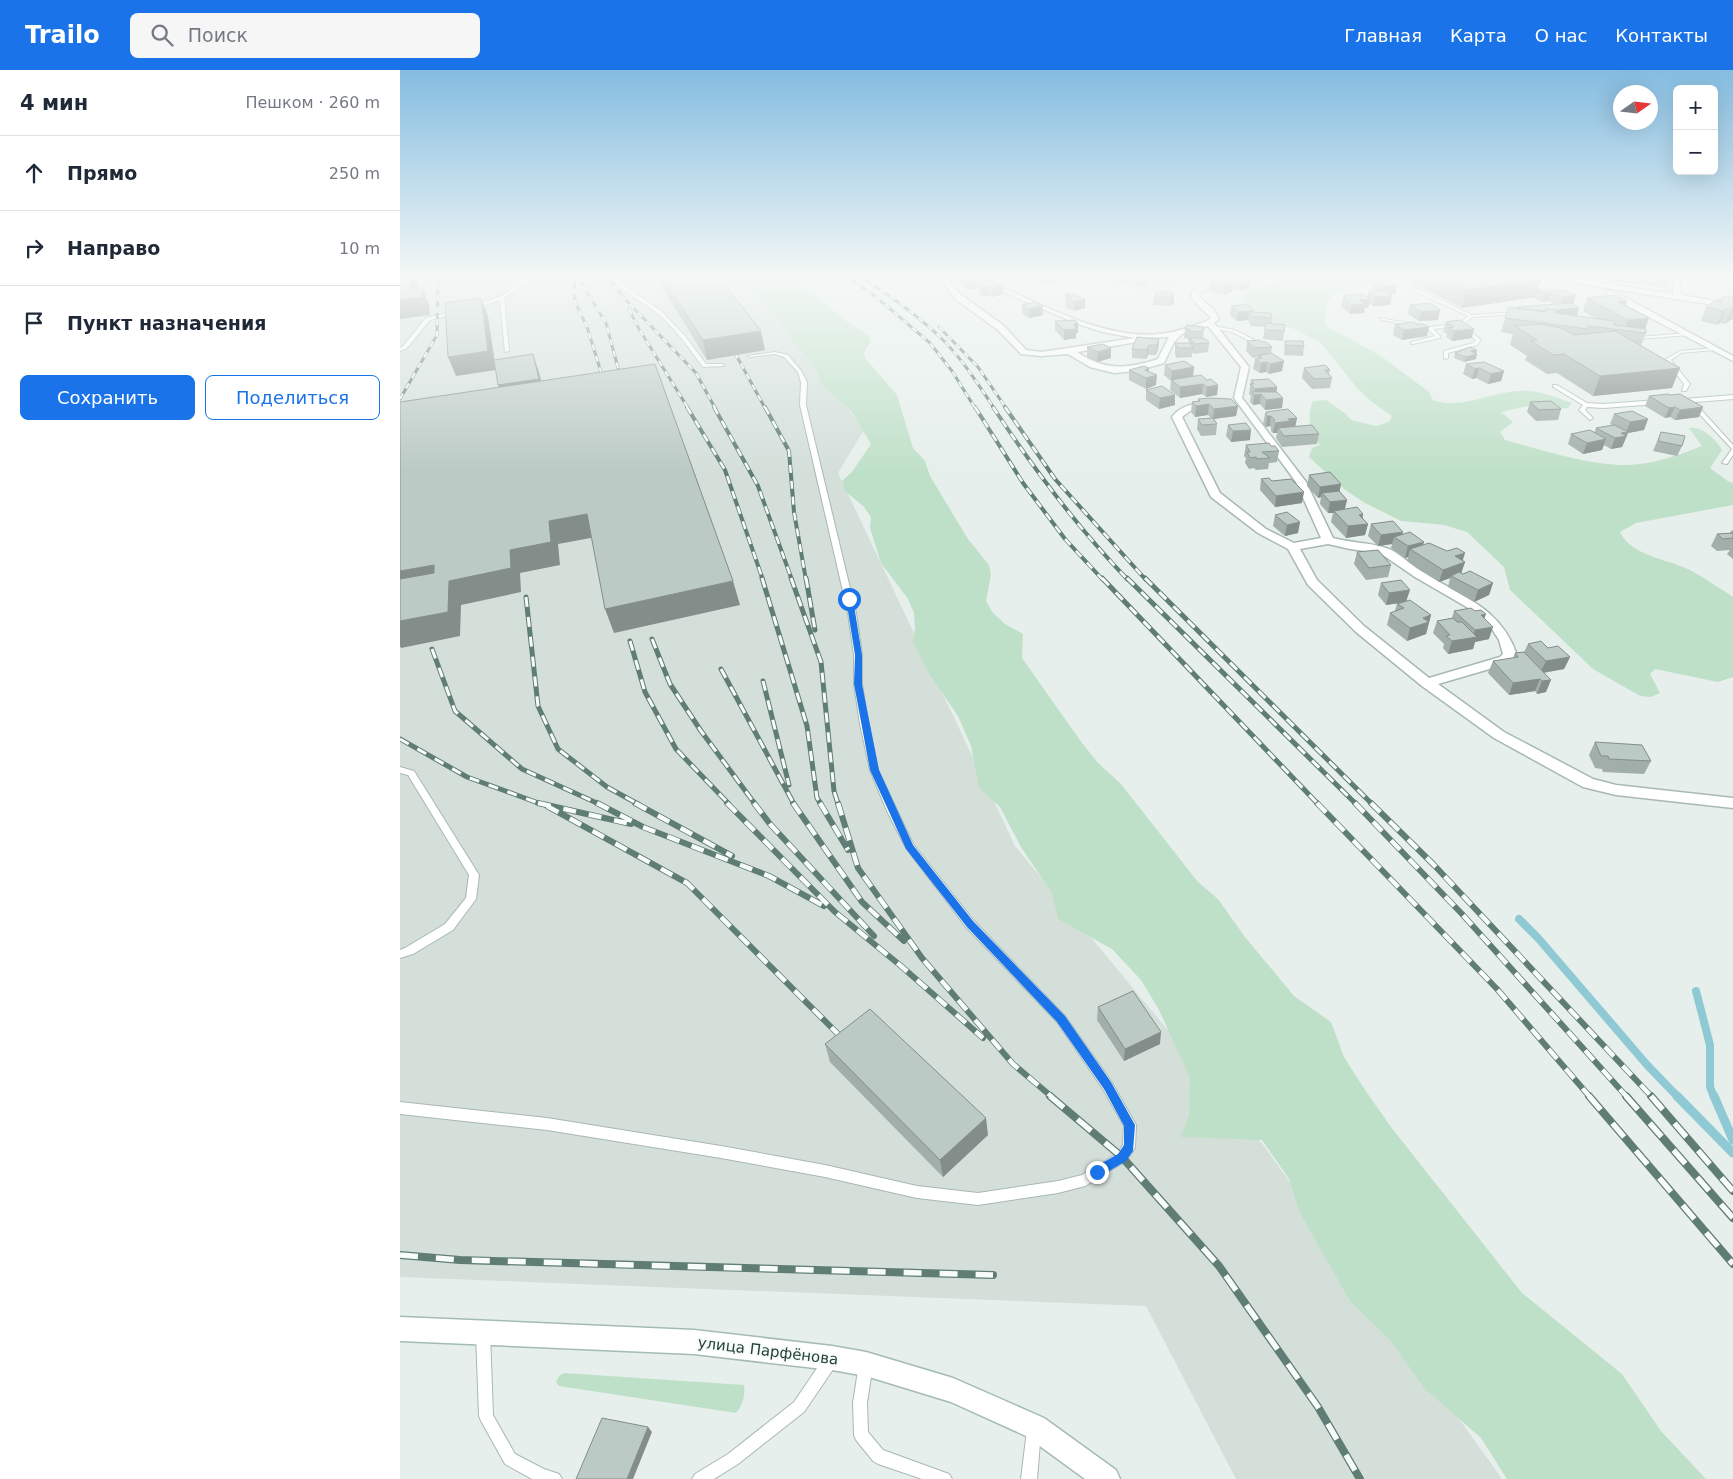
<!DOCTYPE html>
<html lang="ru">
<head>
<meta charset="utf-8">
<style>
  body { margin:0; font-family:"DejaVu Sans",sans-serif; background:#f6f6f7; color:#1f2937 }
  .controls { position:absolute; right:15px; top:15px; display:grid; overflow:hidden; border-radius:8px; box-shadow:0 5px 20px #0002 }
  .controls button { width:45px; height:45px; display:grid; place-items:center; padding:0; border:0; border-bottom:1px solid #e0e1e3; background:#fff; color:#1f2937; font:25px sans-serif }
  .compass { position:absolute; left:1213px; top:15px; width:45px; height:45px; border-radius:50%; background:#fff; box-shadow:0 5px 20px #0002; rotate:76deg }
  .stop { position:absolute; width:15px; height:15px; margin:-11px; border:4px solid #1a73e8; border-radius:50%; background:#fff }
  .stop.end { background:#1a73e8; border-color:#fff; box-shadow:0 1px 5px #0008 }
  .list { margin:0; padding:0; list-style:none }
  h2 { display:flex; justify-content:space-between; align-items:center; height:65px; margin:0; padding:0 20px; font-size:21px }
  h2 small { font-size:16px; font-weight:400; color:#747a83 }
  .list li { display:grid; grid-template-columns:32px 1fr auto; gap:15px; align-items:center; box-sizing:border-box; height:75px; padding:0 20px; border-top:1px solid #e0e1e3 }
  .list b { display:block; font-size:19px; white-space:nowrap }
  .list em { font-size:16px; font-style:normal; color:#747a83 }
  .actions { display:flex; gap:10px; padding:15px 20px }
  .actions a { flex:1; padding:11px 0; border:1px solid #1a73e8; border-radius:8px; text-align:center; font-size:18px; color:#1a73e8 }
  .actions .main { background:#1a73e8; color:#fff }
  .icon { flex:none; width:28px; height:28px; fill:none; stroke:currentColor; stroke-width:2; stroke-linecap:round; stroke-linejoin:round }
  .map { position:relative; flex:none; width:1333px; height:1409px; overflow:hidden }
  header { display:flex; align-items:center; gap:30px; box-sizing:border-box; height:70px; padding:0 25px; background:#1a73e8; color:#fff }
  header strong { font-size:24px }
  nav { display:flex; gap:28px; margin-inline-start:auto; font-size:18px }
  .search { width:350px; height:45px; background:#f6f6f7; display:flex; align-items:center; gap:12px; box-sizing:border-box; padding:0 18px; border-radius:8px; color:#747a83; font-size:19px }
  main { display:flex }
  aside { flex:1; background:#fff }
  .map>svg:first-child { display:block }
  .built { fill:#d4dfda }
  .green { fill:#bfe0c8 }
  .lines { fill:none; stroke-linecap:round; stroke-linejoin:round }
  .stream-far1 { stroke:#8ec9d4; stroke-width:8 }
  .stream { stroke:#8ec9d4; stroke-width:9 }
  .service-casing { stroke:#a8b8b2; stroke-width:2 }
  .minor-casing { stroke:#a8b8b2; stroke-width:3 }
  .secondary-casing { stroke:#a4bbb3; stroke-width:3 }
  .service { fill:#fff; fill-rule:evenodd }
  .minor { fill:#fff; fill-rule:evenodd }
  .secondary { fill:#fff; fill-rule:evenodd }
  .rail-far4-casing { stroke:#5f7d75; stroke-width:3 }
  .rail-far3-casing { stroke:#5f7d75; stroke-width:4 }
  .rail-far2-casing { stroke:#5f7d75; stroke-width:5 }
  .rail-far1-casing { stroke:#5f7d75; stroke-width:6 }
  .rail-casing { stroke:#5f7d75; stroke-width:8 }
  .rail-far4 { stroke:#f7fbf9; stroke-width:2; stroke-dasharray:6; stroke-linecap:butt }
  .rail-far3 { stroke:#f7fbf9; stroke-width:2.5; stroke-dasharray:8; stroke-linecap:butt }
  .rail-far2 { stroke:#f7fbf9; stroke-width:3; stroke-dasharray:10; stroke-linecap:butt }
  .rail-far1 { stroke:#f7fbf9; stroke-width:4.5; stroke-dasharray:13; stroke-linecap:butt }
  .rail { stroke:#f7fbf9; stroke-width:5.5; stroke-dasharray:18; stroke-linecap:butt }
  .wall { fill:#a1aea9 }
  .shaded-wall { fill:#838d89 }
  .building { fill:#bbcac4; stroke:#838d89 }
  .route { fill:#1a73e8 }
  .labels { text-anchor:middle; stroke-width:4; stroke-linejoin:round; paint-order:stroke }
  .near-street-label { font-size:15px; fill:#24423a; stroke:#f7fbf9 }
</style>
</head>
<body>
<header>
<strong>Trailo</strong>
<div class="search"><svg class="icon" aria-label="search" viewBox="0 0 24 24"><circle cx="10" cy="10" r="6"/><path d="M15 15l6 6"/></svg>Поиск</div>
<nav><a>Главная</a><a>Карта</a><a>О нас</a><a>Контакты</a></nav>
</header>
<main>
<aside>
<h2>4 мин<small>Пешком · 260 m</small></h2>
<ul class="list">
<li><svg class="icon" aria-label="ahead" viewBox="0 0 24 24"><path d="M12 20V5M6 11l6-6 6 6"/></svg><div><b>Прямо</b></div><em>250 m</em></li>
<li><svg class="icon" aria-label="right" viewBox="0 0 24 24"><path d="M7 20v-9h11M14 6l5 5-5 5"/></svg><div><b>Направо</b></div><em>10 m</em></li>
<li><svg class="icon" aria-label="arrive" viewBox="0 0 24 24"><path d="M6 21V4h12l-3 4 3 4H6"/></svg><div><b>Пункт назначения</b></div></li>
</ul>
<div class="actions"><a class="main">Сохранить</a><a>Поделиться</a></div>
</aside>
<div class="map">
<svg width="1333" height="1409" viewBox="0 0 1333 1409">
  <rect width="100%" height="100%" fill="#e6efeb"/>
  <path class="built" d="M0 206H348L464 360 438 403 615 776 864 1076 1102 1409H836L746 1236 0 1207Z
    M664 206H812L765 224Z"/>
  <path class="green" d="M351 206H395L400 217 428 235 441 248 468 265 471 271 464 282 465 288 497 325 513 378 525 391 530 406 568 469 589 495 591 505 586 531 593 543 605 554 623 564 622 588 682 673 698 693 721 714 798 812 818 829 845 867 894 926 931 952 944 987 965 1020 991 1057 1122 1223 1222 1304 1261 1361 1306 1409H1107L1081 1368 1025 1319 990 1270 950 1231 900 1143 889 1109 862 1070 781 1067 789 1045 790 1008 759 940 741 910 712 879 658 849 652 823 621 777 600 737 579 718 571 676 558 646 528 602 513 572 515 558 514 543 508 529 481 493 470 458 471 447 464 437 445 421 442 411 452 402 471 374 451 341 422 315 418 301 368 239 351 209Z
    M887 206H981L982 208 980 212C954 221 917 216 926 256L981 286 1029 322 1033 330C1065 341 1095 319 1128 321 1142 322 1158 328 1172 333L1168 338 1156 339 1127 336 1101 342 1113 352 1100 362 1105 370C1142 380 1191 396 1228 395 1254 394 1279 385 1302 376L1289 358C1302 356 1316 369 1322 380L1310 398 1329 412 1333 413V435L1236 453 1220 462C1231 486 1268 489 1290 500 1305 508 1319 518 1333 527V607L1318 612 1255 599 1250 604 1260 623 1251 627 1240 626 1193 599 1110 520 1104 497 1067 462 1044 455 1001 451 965 433 944 419 909 387 912 378 920 375C910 362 906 346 913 331L926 330 946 344 951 350 976 356 989 352 992 346 972 332 957 318 921 273 897 260 865 250 846 236 844 226C857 213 874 218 887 206Z
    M164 1303 344 1315C346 1323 342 1337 336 1343L159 1316 156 1312 159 1306Z"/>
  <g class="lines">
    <path class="stream-far1" d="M1119 849 1138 868 1248 996 1278 1027
      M1296 921 1310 975V1017L1314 1027"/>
    <path class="stream" d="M1277 1026 1333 1083
      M1314 1026 1333 1070"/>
    <defs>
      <path id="service" d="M126 206H130L117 219 104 228 109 281 105 282 100 230 72 239 70 238 101 226 114 217Z
        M211 206H215L219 212 261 241 285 266 306 294H322L324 295V296L303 297C289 278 275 258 257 243 242 230 221 223 211 206Z
        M1151 206 1154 207 1138 220H1136V218Z
        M1004 214H1006L1072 245 1118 242 1120 243 1118 244 1072 247 1062 256 1033 259 1040 266V268L1013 274H1011V272L1035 266 1028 259 982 250 980 248 1029 257 1059 254 1068 246 1004 216Z
        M57 241 59 243 30 250 7 278 0 281V278L3 276 26 248Z
        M813 256 835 260 864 275 860 276 832 262 811 258Z
        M1062 257H1066L1081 270 1077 275 1048 283V288L1044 289V281L1073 273 1076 270 1062 259Z
        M1287 263H1289V265L1239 269 1230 267 1232 266 1239 267Z
        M1315 278V280H1313L1281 283 1271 290 1290 314 1286 321H1282L1284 314 1266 291V289L1280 281Z
        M375 282 388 285 402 302 407 312 406 335 456 543 462 585V614L468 654 478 700 513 774 574 851 665 946 711 1011 736 1055 735 1077 733 1081 726 1091 685 1116 658 1123 578 1135 517 1128 425 1107 321 1088 147 1060 0 1044V1032L147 1048 321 1076 425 1095 517 1116 578 1123 658 1111 682 1105 718 1083 723 1075 724 1056 703 1019 657 952 566 857 506 778 487 741 470 700 460 654 454 614V585L448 543 400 335 401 312 398 302 384 287 375 284 350 287 348 286Z
        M1153 315H1157L1187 333 1203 334 1258 330 1261 332 1258 334 1203 338 1187 337 1185 340 1193 348 1190 350 1179 340 1183 335 1153 317Z
        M1333 325V329L1284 333 1281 331 1284 329Z
        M1291 333H1295L1333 375V385L1327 394 1322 393 1332 379 1291 335Z
        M0 697 14 701 79 805 76 829 53 860 13 884 0 888V880L5 878 45 854 66 828 69 805 8 705 0 703Z
        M83 1256 88 1258 90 1263 93 1345 115 1384 144 1399 159 1404 162 1409H132L105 1394 81 1351 79 1346 76 1263 78 1258Z
        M431 1283 436 1285 438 1290 436 1295 404 1342 338 1394 314 1409H292L295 1404 328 1384 394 1332 426 1285Z
        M466 1287 471 1289 473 1294 467 1333 468 1362 483 1380 549 1404 552 1409H522L478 1394 473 1391 456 1370 454 1365 453 1333 459 1294 461 1289Z
        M634 1353 639 1355 641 1360 637 1409H621L627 1360 629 1355Z"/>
      <path id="minor" d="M539 206H545L560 224 604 256 626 280 641 282 735 268 703 262 678 254 566 206H575C630 227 698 270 759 264 776 263 792 256 807 251L811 248 791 228 793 221 824 206H832L800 222 799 227 814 240 819 249 814 253 849 297 842 328 906 412 933 468C950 473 968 472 986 478 999 482 1009 494 1021 501 1060 526 1101 537 1117 585L1110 593 1038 614 1104 662 1193 709 1216 715 1333 728V738L1216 725 1183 717 1094 668 1022 616 956 562 908 515 888 479 858 463 811 427 772 347C781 334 797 334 811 331L816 334 814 336 790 341 782 347 820 423 866 459 894 473 921 468 896 412 834 328 841 297 808 256 782 264 774 272 764 293 736 301 714 303 690 297 668 284 641 286 621 284 598 260 554 228ZM769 267 758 289C728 299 704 301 677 282L737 272H740V268ZM928 474 950 479 980 483 1015 507 1070 539 1092 559 1099 570 1103 584 1100 587 1029 608 964 556 917 510 900 479Z
        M1142 206H1156L1273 224V206H1279L1281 225 1333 234V238L1145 208Z
        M1207 221H1213L1333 286V291L1207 225Z"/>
      <path id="secondary" d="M0 1247 294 1260 432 1276 466 1282 553 1308 644 1348 716 1400 720 1409H685L626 1366 551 1332 466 1306 432 1300 294 1284 0 1271Z"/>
    </defs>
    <use href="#service" class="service-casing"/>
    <use href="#minor" class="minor-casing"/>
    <use href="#secondary" class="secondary-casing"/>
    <use href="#service" class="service"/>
    <use href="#minor" class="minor"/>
    <use href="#secondary" class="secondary"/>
    <defs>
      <path id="rail-far4" d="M174 206 175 232 187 257 205 315
        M177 206 206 253 222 313
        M207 206 224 228 296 303 315 338
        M446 206 475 226 530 273 552 301 575 338
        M460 206C489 225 518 245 543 270 563 290 578 314 594 338
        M229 239 239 259 288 338
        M539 257 578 297 606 338
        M335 283 365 338
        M0 329 37 265 38 206"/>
      <path id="rail-far3" d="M287 337 325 400 363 510
        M314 337 358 416 392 510
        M365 337 389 381 394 442 406 510
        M575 337 623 413 665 469 703 510
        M593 337C633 398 677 457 728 510
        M605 337 655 409 746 510"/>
      <path id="rail-far2" d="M362 508 407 656 417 728 421 734
        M391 508 421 592 434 721 438 734
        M406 508 415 560
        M702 508 918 734
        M727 508 956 734
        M745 508 972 734
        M126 527 138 636 158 679 207 717 238 734
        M252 569 270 614 301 661 355 734
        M230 571 245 622 276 679 329 734
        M32 579 55 641 122 699 199 734
        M321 599 394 734
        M363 611 389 715
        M0 669 67 707 141 734"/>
      <path id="rail-far1" d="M138 733 231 754
        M197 733 243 757 369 806 424 836
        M235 733 332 786
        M327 733 435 842 501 896 583 968
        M354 733 370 754 474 866
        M393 733 462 832 504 871
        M420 733 448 780
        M438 733 458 798 522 888 613 994 652 1027
        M917 733 1097 919 1190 1027
        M955 733 1062 844 1227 1027
        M971 733 1034 795 1252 1027
        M147 736 287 813 446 972"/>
      <path id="rail" d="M650 1026 722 1087 819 1196 918 1337 960 1409
        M1189 1026 1333 1194
        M1226 1026 1333 1148
        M1251 1026 1333 1121
        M0 1185 60 1190 593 1205"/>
    </defs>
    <use href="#rail-far4" class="rail-far4-casing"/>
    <use href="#rail-far3" class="rail-far3-casing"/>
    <use href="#rail-far2" class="rail-far2-casing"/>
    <use href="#rail-far1" class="rail-far1-casing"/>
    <use href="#rail" class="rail-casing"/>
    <use href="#rail-far4" class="rail-far4"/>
    <use href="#rail-far3" class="rail-far3"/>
    <use href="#rail-far2" class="rail-far2"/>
    <use href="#rail-far1" class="rail-far1"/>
    <use href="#rail" class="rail"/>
  </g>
  <path class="wall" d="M255 206H318L365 280 307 290Z
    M560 206H576L577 218 568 219 560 214Z
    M634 206H659V211L652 214 634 212Z
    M712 206H749L748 212 738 217 711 211Z
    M828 206H846L845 209 849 218 842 221 832 219V222L824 225 809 221 810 212H827Z
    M1013 206H1133L1141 209 1136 227 1062 238 1011 213Z
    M1213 206H1272L1268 218 1211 211Z
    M578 211 603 215V224L592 227 588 225 583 226 579 224Z
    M974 211 997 215 995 224H990L992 226 990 235 973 236 969 233 968 238H965L964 243 950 244 941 237 944 225 967 227 968 222 974 221 972 220Z
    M1138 220 1176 225 1173 234 1179 238 1177 246 1196 249 1183 241 1187 228 1225 236 1245 259 1246 263 1241 276 1272 318 1193 326 1157 303 1147 304 1125 290 1127 286 1110 275 1113 264 1101 262 1109 237 1116 238 1117 237 1154 234 1148 231 1142 232 1135 229Z
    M665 224 685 229V238L675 241 666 238Z
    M774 224V233L771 236 753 235 754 226Z
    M1333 228V250H1330L1325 254 1320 253 1317 255 1301 251 1306 237 1318 232V230Z
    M622 235 643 245 629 248 622 244Z
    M1010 235 1040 240 1038 250 1019 251 1008 244Z
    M831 236 854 242 872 248V254L885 255 883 271 863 269 865 257 851 256 848 250 837 251 830 245Z
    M655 251 678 253V263H676V268L664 270 655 260Z
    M1046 252 1072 268 1052 271 1046 267 1047 264 1043 261Z
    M995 255 1027 266 1002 270 993 265Z
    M804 257 803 268 809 273 808 282 793 284 792 282V287L776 288 775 283V273H789V271H788V269L784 268 785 259Z
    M759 269 758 279 756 285H748L746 289 732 288V279Z
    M847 271 862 272 872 277 871 284 882 301 869 304 866 302 860 303 853 299 855 289H858V287L853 288 846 281Z
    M885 271 904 276 903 286 884 285Z
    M687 277 711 288 697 292 687 287Z
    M1055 283H1076V289L1064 292 1054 288Z
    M1066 294 1104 301 1101 311 1088 314 1076 308 1072 309 1063 304Z
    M765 295 793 306 807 310 818 315 817 325 806 327 802 324 780 328 770 320 771 311 764 305Z
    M749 298V302L756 315 746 319 729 310V300Z
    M904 298 930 300 929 304 932 308 930 318 912 319 902 308Z
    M851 310 877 317 876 322 883 328 882 338 865 340 860 334 853 335 850 332 851 326 849 324Z
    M746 320 775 325V335L759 339 746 330Z
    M1270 325 1303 337 1299 347 1275 350 1270 347 1265 348 1245 336 1249 326Z
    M798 329 838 336 836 346 814 349 817 354 816 365 801 366 797 359 798 349 811 348 808 345 795 347 791 342 792 332 798 331Z
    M1130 332 1161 339 1158 350 1136 351 1127 342Z
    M866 342 897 348 895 356 919 364 917 374 882 377 876 368 877 363H873L871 361V358L870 356 866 357 863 354 865 344 866 343Z
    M1214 344 1248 349 1244 360 1228 363 1222 377 1211 379 1204 375 1202 380 1183 384 1168 374 1171 364 1194 363 1196 358 1212 355 1210 354Z
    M828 355 850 370 831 372 826 366Z
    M1261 362 1282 376 1277 386 1253 381Z
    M846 375 871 376 879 381 877 392 869 393 868 399 856 400 854 398 849 399 845 393 846 388 844 386Z
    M909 405 940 422 947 430 945 439 963 444V448L968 454 965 465 946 468 931 452 933 443H928L920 434 921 427 918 428 907 416Z
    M861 409 902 433 875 437 860 420Z
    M875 445 898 463 885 466 873 456Z
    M971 454 1002 464 1023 475 1063 491 1065 492 1061 503 1093 513 1089 525 1074 532 1048 517 1050 508 1039 512 1007 491 1008 487 1005 488 991 478 992 474 978 476 968 466Z
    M1333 460V489L1327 484 1330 480 1317 481 1311 476 1317 464 1330 463 1331 461Z
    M957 482 991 495 988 507 966 510 954 494Z
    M981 513 1007 531 1031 545 1026 564 1007 571 987 555 990 543 995 541 997 534 999 533 986 535 978 525Z
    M1054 541 1085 549 1089 569 1075 572 1073 579 1048 584 1043 578 1044 574 1033 563 1037 551 1052 548Z
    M1128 574 1148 578 1170 587 1164 599 1144 603 1146 622 1137 624 1135 621 1109 625 1088 603 1093 591 1113 588 1115 583 1124 582Z
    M1195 672 1251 691 1244 704 1203 702 1202 699 1195 698 1189 685Z
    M698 937 760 974 724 991 697 950Z
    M425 974 588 1065 543 1107 430 992Z"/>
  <path class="shaded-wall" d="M11 206H18V227L22 217 29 235 30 245 0 249V230L10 219Z
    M652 206H659V211L652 214Z
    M744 206H749L748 212 738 217V208Z
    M839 206H846L845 212 850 210 849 218 842 221 843 213 835 211V207Z
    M576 209 577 218 568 219 567 210Z
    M1141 209 1136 227 1062 238 1066 220Z
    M833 213 832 222 824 225 825 216Z
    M603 215V224L592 227V218Z
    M997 215 995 224 979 225 981 216Z
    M588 216V225L583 226V217Z
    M1151 222 1148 231 1142 232 1145 223Z
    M774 224V233L771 236 772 227Z
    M1176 225 1173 234 1160 236 1163 227Z
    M992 226 990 235 973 236 975 227Z
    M81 228 88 246 96 300 56 306 48 287Z
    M685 229V238L675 241V232Z
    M970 229 968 238H965L964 243 950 244 952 235 960 230Z
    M1227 231 1222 245 1218 232Z
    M643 236V245L629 248V239Z
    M1179 238 1176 247 1125 242Z
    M1333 238V243L1330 250 1325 254 1331 240Z
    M1326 239 1320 253 1317 255 1323 241Z
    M1040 240 1038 250 1019 251 1021 242Z
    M854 241 853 247 849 242 848 250 837 251 838 242Z
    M1249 248 1244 262 1224 261 1228 250Z
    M678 253V263H676V268L664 270V260L674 254Z
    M1029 257 1027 266 1002 270 1004 260Z
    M1074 259 1072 268 1052 271 1054 261Z
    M361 261 365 280 307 290 303 270Z
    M759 269 758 279 756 285 757 275Z
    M749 275 748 285 746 289 747 280Z
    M711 278V288L697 292 698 282Z
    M1077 280 1076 284H1077L1076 289 1064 292 1066 287 1071 281Z
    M133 284 138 299 145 324 104 330 98 315Z
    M884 291 882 301 869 304 870 294Z
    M867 292 866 302 860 303 861 293Z
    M794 297 793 307 771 311 772 301Z
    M749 298V308L757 305 756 315 746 319V308L745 300Z
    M1079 298 1076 308 1072 309 1075 299Z
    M1280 298 1272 318 1193 326 1200 306Z
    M1104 301 1101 311 1088 314 1091 304Z
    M803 314 802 324 780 328V317Z
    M818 315 817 325 806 327 807 317Z
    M877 317 876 327 861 324 860 334 853 335 855 319Z
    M775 325V335L759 339 760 328Z
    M883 328 882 338 865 340 866 330Z
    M809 334 808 345 795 347 796 336Z
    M838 336 836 346 813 349 814 339Z
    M1275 337 1270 347 1265 348 1269 338Z
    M1303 337 1299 347 1275 350 1280 340Z
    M867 346H871L870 356 866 357Z
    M897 348 895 358H878L877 363H873L875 353 888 349Z
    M1248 349 1244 360 1228 363 1222 377 1211 379 1215 368 1221 363H1226L1230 352Z
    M851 360 850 370 831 372 833 361Z
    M1206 369 1202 380 1183 384 1187 373Z
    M941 414 939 425 922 423 921 427 918 428 920 417Z
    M904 422 902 433 875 437 876 426Z
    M947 430 944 441H934L933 443H928L930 432Z
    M187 444 196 467 158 474 160 495 120 503 121 522 61 535 60 566 1 578 0 576V551L49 511 110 480 149 451Z
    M963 444 961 454H968L965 465 946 468 948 456 959 445Z
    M900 452 898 463 885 466 887 455Z
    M1003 462 1001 471 994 467 992 474 978 476 981 465Z
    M1024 472 1021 483 1010 479 1008 487 1005 488 1008 476Z
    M1065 483 1062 493 1065 492 1061 504 1051 506 1050 508 1039 512 1043 500 1055 486Z
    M34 495 46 518 0 527V501Z
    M333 511 340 535 214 563 205 539Z
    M1093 513 1089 525 1074 532 1078 520Z
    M1010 520 1006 532 986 535 989 523Z
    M1086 544 1082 556 1081 545Z
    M1031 545 1026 564 1007 571 1010 558 1023 548Z
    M1093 557 1089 569 1075 572 1073 579 1048 584 1052 571 1072 568 1075 560Z
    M1170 587 1164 599 1140 603 1146 591Z
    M1140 609 1135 621 1109 625 1113 613Z
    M1151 610 1146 622 1137 624 1142 611Z
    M761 962 760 974 724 991 725 979Z
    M586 1048 588 1065 543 1107 540 1090Z
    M248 1357 252 1362 233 1409H227Z"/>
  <path class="building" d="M0 206H11L10 219 22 217V227L0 230Z
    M261 206H318L361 261 303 270Z
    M560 206H576V209L567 210Z
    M726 206H744L738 208Z
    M1035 206H1133L1141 209 1066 220Z
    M1243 206H1272V209Z
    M839 207 850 210 843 213 832 210Z
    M588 209 603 215 592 218 588 216 583 217 578 215 584 213 578 211Z
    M817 209 833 213 825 216 810 212Z
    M989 210 997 215 981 216 974 211Z
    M1138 220H1163L1176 225 1163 227 1151 222 1145 223Z
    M758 221 774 224 772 227 754 226Z
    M985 221 992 226 975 227 968 222Z
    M670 223 685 229 675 232 666 229 672 227 665 224Z
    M962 224 970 229 960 230 965 234 952 235 943 228H947L944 225Z
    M1216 225 1227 231 1218 232 1249 248 1228 250 1187 228Z
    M1325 226 1333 228V238L1331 240 1326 239 1323 241 1306 237 1315 231 1321 233 1323 231 1318 230Z
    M81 228 88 281 48 287 45 233Z
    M635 232 643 236 629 239 622 235Z
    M1030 233 1040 240 1021 242 1010 235Z
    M1170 233 1179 238 1155 240 1146 239 1145 241H1141L1119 238 1117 237Z
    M846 234 854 241 838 242 831 236Z
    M1109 237 1145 242 1146 239 1156 240 1155 243 1214 251V255L1246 259V263L1188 256V259L1105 248Z
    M849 242 871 243 872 248 865 247H852Z
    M675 250 678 253 674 254 676 259 664 260 655 251Z
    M1060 250 1074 259 1054 261 1049 258 1054 257 1046 252Z
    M1012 252 1017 254H1023L1029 257 1004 260 995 255Z
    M866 253 885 255 884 261 865 260Z
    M1140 254 1161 258 1174 265 1215 261 1280 298 1200 306 1164 284 1153 285 1131 271 1137 270 1115 256Z
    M787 255 804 257 802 262 788 261 789 259H785Z
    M737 267 759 269 757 275H749L747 280 732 279Z
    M790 268H799L806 269 809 273 794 274Z
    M860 270 862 272H866L872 277 854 278 847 271Z
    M885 271H903L904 276 885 275Z
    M775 273H791L793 278H777Z
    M703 274 711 278 698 282 687 277Z
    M1070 277 1077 280 1071 281 1077 284 1066 287 1055 283Z
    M871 283 884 291 870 294 867 292 861 293 855 289 862 288 858 286Z
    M133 284 139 309 98 315 94 290Z
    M784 291 794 297 772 301 765 295Z
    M1084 292 1104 301 1091 304 1079 298 1075 299 1066 294Z
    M255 294 333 511 205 539 187 444 149 451 151 472 110 480 111 498 49 511 48 542 0 551V509L34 503V495L0 501V332Z
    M925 295 930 300H925L932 308 914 309 904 298Z
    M744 296 749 298 745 300 757 305 746 308 729 300Z
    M801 305 807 310 811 309 818 315 807 317 803 314 780 317 771 310Z
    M869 309 877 317 855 319 850 314H854L851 310Z
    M762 316 775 325 760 328 746 320Z
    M852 322H877L883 328 866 330 861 324 854 325Z
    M1268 324 1270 325 1280 324 1303 337 1280 340 1275 337 1269 338 1249 326Z
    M811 328 831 329 838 336 814 339 809 334 796 336 792 332 800 331 798 329Z
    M1151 331 1161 339 1139 340 1130 332Z
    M888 339 897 348 888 349 890 351 875 353 873 351 875 350 871 346H867L865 344 867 343 866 342Z
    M1232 341 1248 349 1230 352 1214 344Z
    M813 348 817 354 802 355 798 349Z
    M846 353 851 360 833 361 828 355Z
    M912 355 919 364 884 366 878 358Z
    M1214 355 1228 362 1221 363 1226 366 1215 368 1196 358Z
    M1190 360 1206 369 1187 373 1171 364Z
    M1261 362 1285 366 1282 376 1258 371Z
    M869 373 871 376H875L879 381 862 382 870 388 857 389 856 387 850 388 847 382H850L846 375Z
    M930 402 941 414 920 417 909 405Z
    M869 408 872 411 891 409 904 422 876 426 861 409Z
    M939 421 947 430 930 432 922 423Z
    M957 437 963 444 959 445 968 454 948 456 934 441Z
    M887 442 900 452 887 455 875 445Z
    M993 451 1003 462 981 465 971 454Z
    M1010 462 1024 472 1008 476 994 467Z
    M1333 463V468L1323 469 1317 464Z
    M1029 473 1047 481 1057 478 1065 483 1055 486 1065 492 1043 500 1010 479Z
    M978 480 991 495 969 498 957 482Z
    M1070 501 1093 513 1078 520 1051 506 1059 502 1063 504Z
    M1001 510 1010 520 989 523 981 513Z
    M1010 530 1031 545 1023 548 1029 552 1010 558 990 543 1004 538 997 534Z
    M1071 538 1075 541 1081 540 1086 544 1081 545 1093 557 1075 560 1054 541Z
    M1053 548 1057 552H1062L1077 567 1052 571 1046 566 1050 565 1037 551Z
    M1141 571 1148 578 1158 576 1170 587 1146 591 1128 574Z
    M1124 582 1151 610 1142 611 1140 609 1113 613 1093 591 1118 587 1115 583Z
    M1195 672 1242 675 1251 691 1209 689 1208 686H1201Z
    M733 921 761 962 725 979 698 937Z
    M470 939 586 1048 540 1090 425 974Z
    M202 1348 248 1357 227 1409H176Z"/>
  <linearGradient id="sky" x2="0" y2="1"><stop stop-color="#84bce0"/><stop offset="0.51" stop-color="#f4f8f6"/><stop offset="1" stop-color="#f4f8f6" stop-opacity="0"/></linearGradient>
  <rect width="1333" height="403" fill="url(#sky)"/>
  <path class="route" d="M449 527 453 529 462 585V614L479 700 513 775 573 851 665 946 711 1012 735 1055 733 1081 726 1091 701 1106 697 1108 693 1106 691 1102 693 1098 718 1084 724 1075V1056L704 1019 657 952 567 857 506 779 470 700 454 614 455 585 446 529Z"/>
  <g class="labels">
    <g class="near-street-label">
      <text transform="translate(368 1281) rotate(7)" y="5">улица Парфёнова</text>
    </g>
  </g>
</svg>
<div class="controls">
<button>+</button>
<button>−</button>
</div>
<svg class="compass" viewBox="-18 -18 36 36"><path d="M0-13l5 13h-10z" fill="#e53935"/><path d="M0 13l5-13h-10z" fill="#747a83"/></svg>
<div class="stop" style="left:449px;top:529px"></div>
<div class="stop end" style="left:697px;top:1102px"></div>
</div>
</main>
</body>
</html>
